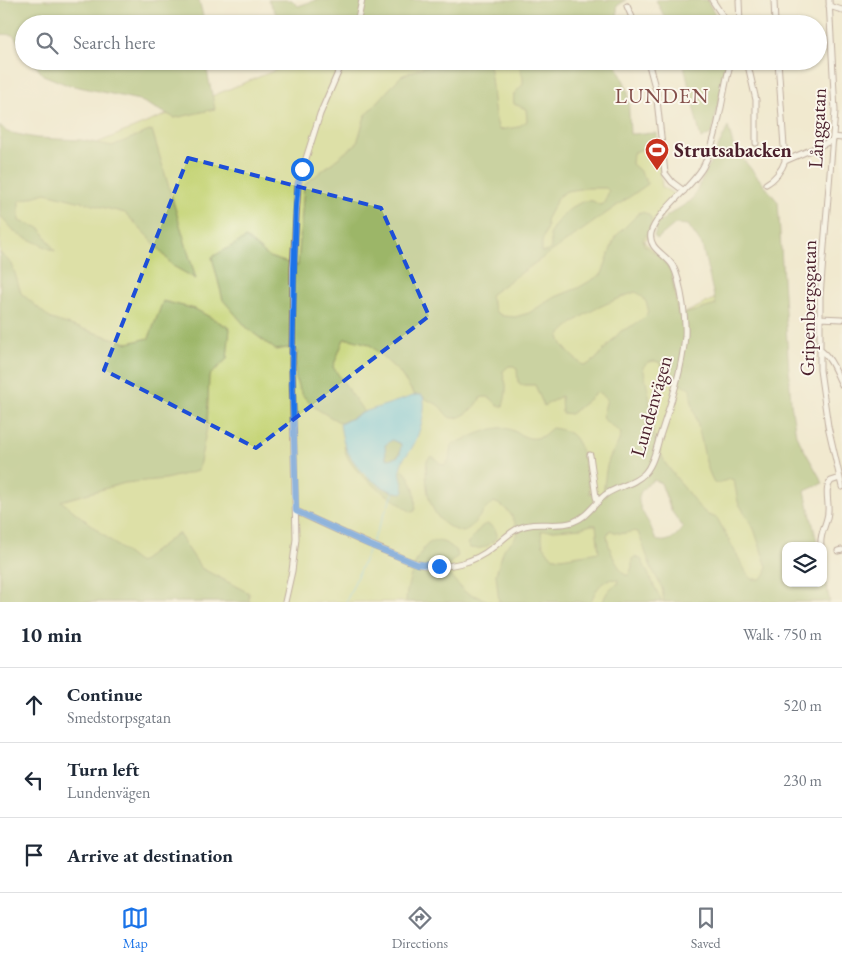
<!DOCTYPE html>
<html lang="en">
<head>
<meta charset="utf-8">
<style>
  body { margin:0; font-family:"EB Garamond",serif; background:#f2f2f3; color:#1f2937 }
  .controls { position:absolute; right:15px; bottom:15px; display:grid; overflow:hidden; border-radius:10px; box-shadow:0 1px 4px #0004 }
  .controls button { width:45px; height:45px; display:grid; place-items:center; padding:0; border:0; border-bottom:1px solid #e0e1e3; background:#fff; color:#1f2937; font:25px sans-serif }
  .stop { position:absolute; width:15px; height:15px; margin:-11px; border:4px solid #1a73e8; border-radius:50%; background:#fff }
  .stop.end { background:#1a73e8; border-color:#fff; box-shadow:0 1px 5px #0008 }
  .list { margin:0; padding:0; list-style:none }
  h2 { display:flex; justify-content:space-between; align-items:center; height:65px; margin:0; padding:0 20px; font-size:21px }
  h2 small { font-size:16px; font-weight:400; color:#747a83 }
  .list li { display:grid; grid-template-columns:32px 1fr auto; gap:15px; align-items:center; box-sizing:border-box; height:75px; padding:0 20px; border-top:1px solid #e0e1e3 }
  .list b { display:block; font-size:19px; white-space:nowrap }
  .list p { margin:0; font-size:16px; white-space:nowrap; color:#747a83 }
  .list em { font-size:16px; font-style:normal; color:#747a83 }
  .icon { flex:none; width:28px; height:28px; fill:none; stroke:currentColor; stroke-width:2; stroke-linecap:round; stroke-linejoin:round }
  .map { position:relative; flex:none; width:842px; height:602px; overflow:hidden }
  .search { position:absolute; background:#fff; box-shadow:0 1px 4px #0004; left:15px; right:15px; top:15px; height:55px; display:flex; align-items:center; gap:12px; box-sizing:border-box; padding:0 18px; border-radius:28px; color:#747a83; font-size:19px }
  .sheet { height:290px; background:#fff }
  nav { display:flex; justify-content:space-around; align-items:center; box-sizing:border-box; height:70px; border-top:1px solid #e0e1e3; background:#fff; font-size:14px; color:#747a83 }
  nav a { display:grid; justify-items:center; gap:2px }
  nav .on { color:#1a73e8 }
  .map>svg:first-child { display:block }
  .green { fill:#c5d476; stroke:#887a50; fill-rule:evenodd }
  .forest { fill:#9cb667; stroke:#736a49; fill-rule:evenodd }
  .water { fill:#63c4e2; stroke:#567286; fill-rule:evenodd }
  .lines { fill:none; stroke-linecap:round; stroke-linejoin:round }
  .stream { stroke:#63c4e2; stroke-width:1 }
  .minor-casing { stroke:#846664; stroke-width:7 }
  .minor { stroke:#fff; stroke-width:5 }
  .route { stroke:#1a73e8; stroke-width:6 }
  .marked { fill:none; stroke:#1d4ed8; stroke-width:4; stroke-dasharray:10 6; stroke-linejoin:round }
  .labels { text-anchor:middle; stroke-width:4; stroke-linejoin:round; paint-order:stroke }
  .street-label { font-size:20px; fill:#4a1f2b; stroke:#fbf7ec }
  .poi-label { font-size:20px; font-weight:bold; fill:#4a1f2b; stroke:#fbf7ec; text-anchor:start }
  .neighbourhood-label { font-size:21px; letter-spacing:1px; fill:#844f4a; stroke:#fbf7ec }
</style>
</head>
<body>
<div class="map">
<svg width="842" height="602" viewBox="0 0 842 602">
  <rect width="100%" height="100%" fill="#fbf7ec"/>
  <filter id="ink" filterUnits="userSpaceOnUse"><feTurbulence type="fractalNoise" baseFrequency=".02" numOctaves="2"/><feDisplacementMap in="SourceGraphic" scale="10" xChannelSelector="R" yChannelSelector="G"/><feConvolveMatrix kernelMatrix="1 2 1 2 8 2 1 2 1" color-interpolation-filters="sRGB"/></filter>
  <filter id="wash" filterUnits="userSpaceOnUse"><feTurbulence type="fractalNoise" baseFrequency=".0096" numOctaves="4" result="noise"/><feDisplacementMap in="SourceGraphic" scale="20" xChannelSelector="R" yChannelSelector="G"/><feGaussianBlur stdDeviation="1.12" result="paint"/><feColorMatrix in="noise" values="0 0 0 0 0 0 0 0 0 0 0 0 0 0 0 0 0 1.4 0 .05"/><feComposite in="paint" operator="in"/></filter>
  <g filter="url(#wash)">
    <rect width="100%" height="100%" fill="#f1e9cf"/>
    <path class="green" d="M298 61H615L626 137 657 136 662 187 676 195 644 242 661 256 671 271 681 315 724 294 786 546V583L822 602H0V194L28 171ZM657 472 670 508 687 527 661 555 624 495Z"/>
    <path class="forest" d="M0 0H199L205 24H24V50L13 35 0 34Z
      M268 0H292L298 6 316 0H626L617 6 618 24H503L501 14 497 11 477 16 475 18 477 24H383L376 21 370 24H282Z
      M656 0H707L720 24H668Z
      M32 61H205L215 109 175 118 139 100 65 84 43 75Z
      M432 61H488C494 84 491 108 499 130L518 127 527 121 526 109 514 104C512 90 516 94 523 84V78L518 61H615L628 91 630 134 657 133 658 149C649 149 642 148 633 153L632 164 639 170 648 184 491 294 490 297 496 312 503 316 515 317 529 313 553 298 578 288 602 274 615 237 640 212C659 214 650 229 643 239L644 245 659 256 671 271 678 316 716 305 702 245 688 225 675 224 657 239 654 236 658 224 667 216 692 200 728 127 734 148 778 202 791 403 796 435 823 483 805 491 818 546H786V583H823V570L830 602H664L662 588 651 567 638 532C629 529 625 538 610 530L607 535C609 551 615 563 625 575H629L632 567V559L635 557 641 559 662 602H603C606 592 610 587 619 583L618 580C604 576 595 590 591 602H499L496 574 504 549 514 539 518 532C514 517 509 508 494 502 481 510 477 525 463 532 429 525 424 489 427 460L431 456C437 458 439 465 445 465L449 460 451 445C466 439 483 430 499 428 516 426 523 443 540 437 544 436 548 431 552 428 560 429 569 431 574 437 584 448 587 480 590 494H603C605 482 605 466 611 455 617 444 618 446 621 433L602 418 607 399 598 392 571 414 562 413 561 396 544 406 535 385H522L518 382 517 369 514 366H509L503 371C503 377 507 383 506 389 506 394 505 400 503 406H498C492 399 490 395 480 398 478 407 459 422 449 417 445 414 442 408 438 405 432 401 426 401 422 395H416L414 394 400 373 369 344 350 339H344L333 367 364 412 341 423C324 413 303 404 297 383 294 374 296 361 297 351L287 348 276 350 248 329 223 300 212 257 246 238 269 257 298 266 304 185 357 143 365 116 401 76 431 64ZM587 188H606L609 191 604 203 600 205C597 204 595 202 593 201 577 198 556 220 550 233 550 242 555 252 542 252V242L547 227 546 220 559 196 567 191ZM635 292C643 294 652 308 646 316 641 322 628 328 621 331L595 360 585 366C577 362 560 346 559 336 579 313 608 303 635 292ZM654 361 659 362 669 379 690 388C691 403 696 416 699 430 704 449 705 468 715 484L730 479 734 480 738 502 754 529 767 567 766 574 760 579H752L746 572 717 518 708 515 699 507 665 463 654 437 649 395 643 367 648 362ZM654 480 661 483 672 512 683 527C676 537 668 544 656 540 653 535 652 529 650 525 638 505 631 494 654 480ZM591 525H596L599 552 561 558 551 556 543 545 541 531 581 528Z
      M683 61H727L712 133 701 139Z
      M0 125 7 132 36 138 81 140 112 146 152 130 196 279 173 266 153 242 125 213 46 193 19 201V221L40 228 55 251 17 234 0 215Z
      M0 253 12 264 21 293 51 319 128 343 149 338 163 301 195 309 230 328 227 359 209 376 207 428 198 471 165 479 125 483 61 501 139 563 178 533 201 568 249 593V602H0Z
      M392 440 401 444C401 454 397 462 386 458L385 444Z
      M344 445C358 466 371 485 396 493L403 484 400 479 401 468C413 478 417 495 415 511L411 512C391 496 346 473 344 445Z
      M487 524C494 527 496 529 497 536 491 546 482 550 470 548L467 544 482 526Z
      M440 541C448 544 455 547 458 556L449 564 447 572 465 592 492 602H406C406 586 416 554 428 544 432 541 435 541 440 541Z"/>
    <path class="water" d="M416 395H422C429 406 418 440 410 451 408 454 404 457 403 460 397 471 403 481 404 491L402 493C379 492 351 465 344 443 342 437 341 430 340 424L364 412ZM392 440 401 444 400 454 397 457 389 459 386 458 385 445Z"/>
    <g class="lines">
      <path class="stream" d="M372 542 394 492
        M346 602 369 549"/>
    </g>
  </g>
  <g filter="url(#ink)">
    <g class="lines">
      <defs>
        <path id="minor" d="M712 0 728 24
          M739 0 740 24
          M774 0 775 24
          M829 0 835 111 820 296V370L828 426 842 487
          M627 6 635 24
          M829 6 842 10
          M357 24 362 0
          M648 61 656 91 665 173 672 182 684 191
          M747 61 756 100V143
          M778 61 785 161
          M833 137 842 138
          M785 161 833 140
          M766 184C774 180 782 170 785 161
          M819 318 842 319
          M820 350C831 357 836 373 842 385
          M590 455 596 497 598 502
          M296 511C328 526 360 541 393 554 404 559 416 565 429 566 451 568 475 562 492 548 501 542 508 533 519 528 536 520 555 528 573 522 587 517 593 505 605 495 617 486 634 485 645 473 653 464 656 450 659 439 670 406 682 371 685 336 686 320 681 281 673 266 666 254 648 249 651 233 656 213 692 187 703 167 720 134 721 96 731 61
          M821 546C819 533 828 523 828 511 829 501 824 489 831 481L840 478
          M838 551 842 550
          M285 602 292 571 296 539 292 369 293 268 298 184 320 114 343 61"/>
      </defs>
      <use href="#minor" class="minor-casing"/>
      <use href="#minor" class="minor"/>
    </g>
  </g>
  <g class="lines" filter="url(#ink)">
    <path class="route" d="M302 169 298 184 296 206 294 268 292 369 296 511 370 545 417 564 439 566"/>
  </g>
  <path d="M0 0H842V602H0ZM188 158 381 208 429 316 256 448 104 370Z" fill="#f1e9cf" fill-opacity=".55" fill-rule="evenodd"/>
  <path class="marked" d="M188 158 381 208 429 316 256 448 104 370Z"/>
  <defs>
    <symbol id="stadium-pin" viewBox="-11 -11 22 30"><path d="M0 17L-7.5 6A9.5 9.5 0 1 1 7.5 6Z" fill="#c8321e" stroke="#fbf7ec"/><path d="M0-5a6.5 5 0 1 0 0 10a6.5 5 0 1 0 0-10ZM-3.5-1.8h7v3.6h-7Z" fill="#fff"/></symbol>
  </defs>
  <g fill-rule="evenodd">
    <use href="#stadium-pin" x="643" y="136" width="28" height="38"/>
  </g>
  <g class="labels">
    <g class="street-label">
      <text transform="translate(817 128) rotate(-87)" y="7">Långgatan</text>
      <text transform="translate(808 308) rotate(-89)" y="7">Gripenbergsgatan</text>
      <text transform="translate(651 406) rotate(-74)" y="7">Lundenvägen</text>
    </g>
    <g class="poi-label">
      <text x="674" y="157">Strutsabacken</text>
    </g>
    <g class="neighbourhood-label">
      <text x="662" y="103">LUNDEN</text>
    </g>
  </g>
</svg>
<div class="controls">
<button><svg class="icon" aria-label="layers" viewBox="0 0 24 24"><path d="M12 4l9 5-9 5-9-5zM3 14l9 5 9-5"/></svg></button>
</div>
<div class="stop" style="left:302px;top:169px"></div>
<div class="stop end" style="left:439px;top:566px"></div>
<div class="search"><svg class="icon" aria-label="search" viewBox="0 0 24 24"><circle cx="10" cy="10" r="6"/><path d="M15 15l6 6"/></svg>Search here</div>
</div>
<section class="sheet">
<h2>10 min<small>Walk · 750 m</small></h2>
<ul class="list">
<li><svg class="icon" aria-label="ahead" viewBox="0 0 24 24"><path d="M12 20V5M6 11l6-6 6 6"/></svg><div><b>Continue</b><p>Smedstorpsgatan</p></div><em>520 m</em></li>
<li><svg class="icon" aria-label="left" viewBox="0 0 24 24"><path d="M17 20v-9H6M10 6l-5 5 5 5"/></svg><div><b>Turn left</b><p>Lundenvägen</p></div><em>230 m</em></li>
<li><svg class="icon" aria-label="arrive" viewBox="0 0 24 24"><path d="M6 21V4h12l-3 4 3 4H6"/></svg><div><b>Arrive at destination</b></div></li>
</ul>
</section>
<nav>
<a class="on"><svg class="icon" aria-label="map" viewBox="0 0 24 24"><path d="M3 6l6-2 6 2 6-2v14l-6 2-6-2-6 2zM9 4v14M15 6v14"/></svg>Map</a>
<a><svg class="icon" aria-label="directions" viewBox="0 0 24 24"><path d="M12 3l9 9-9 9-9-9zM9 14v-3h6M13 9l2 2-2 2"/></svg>Directions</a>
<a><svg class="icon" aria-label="saved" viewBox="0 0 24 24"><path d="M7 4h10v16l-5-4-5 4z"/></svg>Saved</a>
</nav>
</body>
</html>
